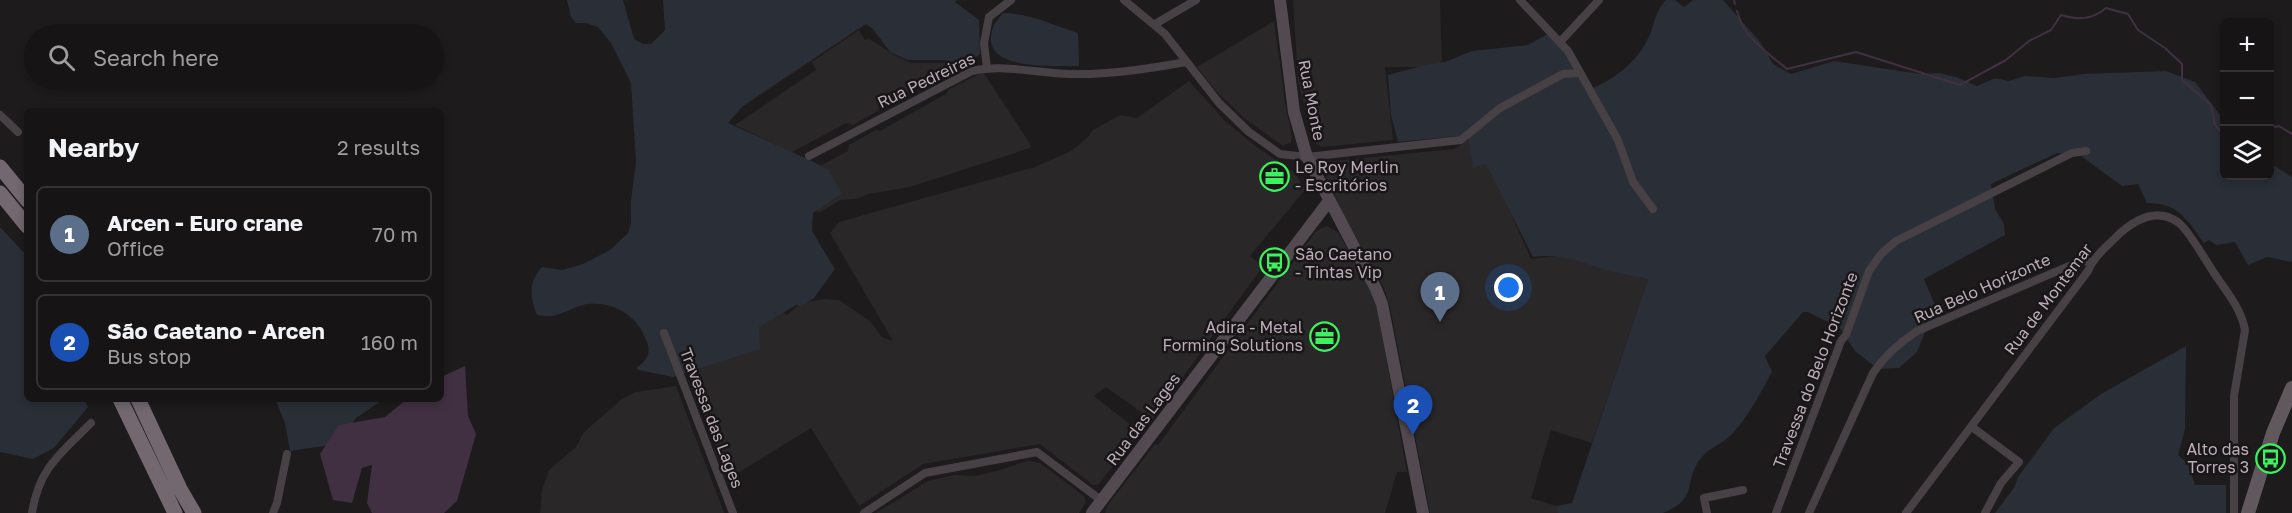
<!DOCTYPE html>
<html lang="en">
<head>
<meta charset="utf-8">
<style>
  body { margin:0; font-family:"Golos Text",sans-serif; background:#232122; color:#f1f3f6 }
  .controls { position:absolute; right:18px; top:18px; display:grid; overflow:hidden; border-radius:9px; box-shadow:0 3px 9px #0003 }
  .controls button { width:54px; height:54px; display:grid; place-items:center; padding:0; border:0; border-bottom:2px solid #353334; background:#161415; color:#f1f3f6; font:30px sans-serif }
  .you { position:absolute; left:1509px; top:288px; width:21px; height:21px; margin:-15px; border:4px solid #fff; border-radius:50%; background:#1a73e8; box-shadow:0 0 0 9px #1a73e833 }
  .badge { display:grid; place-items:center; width:39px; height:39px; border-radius:50%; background:#1a73e8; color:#fff; font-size:20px; font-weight:700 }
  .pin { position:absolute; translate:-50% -50px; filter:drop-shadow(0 2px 3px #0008) }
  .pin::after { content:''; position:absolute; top:32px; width:21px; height:18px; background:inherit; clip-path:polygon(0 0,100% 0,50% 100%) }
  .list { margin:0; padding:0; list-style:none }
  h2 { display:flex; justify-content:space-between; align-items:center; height:78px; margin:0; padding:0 24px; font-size:26px }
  h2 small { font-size:20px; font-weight:400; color:#9e9ea0 }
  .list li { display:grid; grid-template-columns:39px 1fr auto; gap:18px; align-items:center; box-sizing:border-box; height:96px; margin:0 12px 12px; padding:0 12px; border:2px solid #353334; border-radius:9px }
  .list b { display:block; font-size:22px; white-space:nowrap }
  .list p { margin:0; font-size:20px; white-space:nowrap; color:#9e9ea0 }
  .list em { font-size:20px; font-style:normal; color:#9e9ea0 }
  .icon { flex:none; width:33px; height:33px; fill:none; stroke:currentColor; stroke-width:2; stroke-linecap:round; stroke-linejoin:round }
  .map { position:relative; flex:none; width:2292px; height:513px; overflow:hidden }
  .search { position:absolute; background:#161415; box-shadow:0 3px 9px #0003; left:24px; top:24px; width:420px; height:66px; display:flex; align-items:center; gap:15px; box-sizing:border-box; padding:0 21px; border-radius:33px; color:#9e9ea0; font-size:22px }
  .panel { position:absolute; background:#161415; box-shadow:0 3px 9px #0003; left:24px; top:108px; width:420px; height:294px; border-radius:9px }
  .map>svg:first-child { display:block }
  .built { fill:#2a2728 }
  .green { fill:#2a2e36 }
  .water { fill:#413042 }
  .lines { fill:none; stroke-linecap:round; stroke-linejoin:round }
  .stream { stroke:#413042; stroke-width:2 }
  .minor { stroke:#474145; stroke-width:8 }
  .secondary { stroke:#524a50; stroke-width:12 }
  .primary { stroke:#61585e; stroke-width:14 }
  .motorway { stroke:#736870; stroke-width:15 }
  .labels { text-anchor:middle; stroke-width:5; stroke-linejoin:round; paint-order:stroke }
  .street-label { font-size:16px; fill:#bdadb9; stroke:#181617 }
  .poi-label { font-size:16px; fill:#bdadb9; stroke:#181617; text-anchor:start }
</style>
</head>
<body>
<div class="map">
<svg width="2292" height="513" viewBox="0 0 2292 513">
  <rect width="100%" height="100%" fill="#1d1b1c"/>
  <path class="built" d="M1293 0H1440L1442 67H1385L1393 140 1321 147 1313 141 1298 80Z
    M1274 21 1285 102 1292 137 1291 142 1283 146 1244 118 1216 91 1197 67Z
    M859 30 865 40 869 39 896 56 911 63H950L958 67 941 76H935L880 107 878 111 853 125 846 123 792 152 820 166 848 151 849 145 876 130 880 131 946 94 948 90 983 72 1031 145 1030 148 910 187 869 194 856 199 840 200 819 213 781 172 791 152 735 125 816 70 812 62Z
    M1189 81 1225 121 1254 145 1295 173 1305 190 1250 256 1263 266 1152 420 1106 387 1094 396 1140 432 1098 485H1093L1040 444 923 464 859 506 811 428 728 479 688 373 718 350 764 299 787 315 801 303 824 299 839 300 870 321 882 337 893 341 830 233 839 222 1035 167 1071 151 1087 138 1093 130 1120 115 1137 118Z
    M1476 135 1531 259 1556 256 1600 262 1649 276 1592 443 1551 430 1531 498 1556 506 1558 513H1430L1390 307 1384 288 1343 214 1325 174 1326 166 1334 161 1454 149Z
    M1327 226 1338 232 1372 291 1376 303 1407 472H1397L1385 513H1105L1107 506 1155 444 1158 445 1316 231Z
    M676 386 724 513H540L542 490 549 470 576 447 584 432 622 399 636 392Z
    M1027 461 1040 463 1084 496 1086 502 1079 513H876L928 481 955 475 975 476 993 472Z"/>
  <path class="green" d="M567 0H623L634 39 643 44H651L665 30 663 0H957L955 2 979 20 980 54 972 60 958 63 944 60H908L890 52 873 29 866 24 743 106 728 123 814 162 828 170 842 193 813 213 812 231 835 269 814 298 801 306 796 305 759 327 760 349 673 377 639 370 636 368C644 363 651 355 648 345 640 318 617 301 587 304 576 306 567 312 556 315 551 317 543 316 537 315 530 298 528 282 542 267L562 270 583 264 610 250 628 233 631 222V200L636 162 631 83 611 43 598 27 586 23H576L571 17Z
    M1666 0H1675L1684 7 1693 0H1723L1761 43 1773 64 1791 74 1834 61 1920 74 1939 73 1956 77 1977 86 1995 78 2009 81 2025 76 2055 78 2083 74 2166 71 2195 82 2224 120V176H2270V163L2292 177V262L2267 257 2248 265 2235 242 2216 245 2209 240 2204 243C2187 220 2179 203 2147 203L2138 184 2122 186 2081 156 2057 153 1991 184 1995 209 2004 224 2005 235 1924 279 1940 317 1929 322 1917 352 1899 368 1878 369 1855 351 1840 328 1808 312H1803L1765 356 1772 372C1761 392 1749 415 1734 432 1724 444 1707 448 1698 462 1683 488 1698 498 1663 513H1558L1556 506 1572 503 1648 279C1630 275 1610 272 1593 266 1572 259 1555 254 1533 257L1486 164 1473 168 1468 135 1398 142 1391 115 1388 75 1426 65 1445 62 1472 51 1528 45 1549 33 1593 88C1617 78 1640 59 1650 34 1655 22 1656 9 1666 0Z
    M1003 13C1030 13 1053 25 1078 33L1079 66C1054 65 977 72 993 28 994 23 1000 17 1003 13Z
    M0 227 27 256V399H84L88 407 54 448 33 459 0 452Z
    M2186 346 2185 429 2178 455 2188 464 2195 485H2226V513H1995L2014 488 2018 477 2054 428 2101 394Z
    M275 399H384L356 418 337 444 290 451 285 423Z"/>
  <path class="water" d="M465 366 468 416 476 434 457 501 444 513H372L367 503 372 465 362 468 352 503 333 500 320 454 339 425 385 417 407 399H441V377Z"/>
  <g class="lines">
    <path class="stream" d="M1734 0 1735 4
      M1737 11C1744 39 1766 51 1787 69L1856 52 1960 85 2006 60 2029 41 2051 30 2061 15C2078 20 2092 20 2106 8L2128 14 2138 30 2165 48 2182 64V80L2211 105 2215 125 2224 136
      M2270 128 2279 126 2292 134"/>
    <path class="minor" d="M1124 0 1165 34 1219 103 1249 132 1280 154 1307 157 1461 140 1500 108 1563 74 1580 73
      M1520 0 1568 51 1618 140 1633 182 1653 209
      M1155 24 1196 0
      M1560 42 1599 0
      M987 68 984 43 989 17 1011 0
      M0 115 18 132
      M809 156 972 71C1004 64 1037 73 1070 74 1109 75 1147 69 1186 62
      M664 333 733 513
      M1972 427 2019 462 2001 483 1985 513
      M32 513C39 468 60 454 91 423
      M273 513 277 503 287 454
      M864 513 925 473 1037 452 1102 501
      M1707 513 1704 498 1743 490
      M1776 513 1841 341 1846 335 1869 271 1881 254 1896 241 2072 153 2086 151
      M1809 513 1873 373C1885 355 1899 343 1917 331L2081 261 2091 262
      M1906 513 2088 271C2093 258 2104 249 2114 239 2132 221 2156 206 2179 223 2189 231 2206 261 2214 273 2226 291 2241 308 2245 330L2234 396V513"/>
    <path class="secondary" d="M1280 0 1294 112 1307 157 1376 289 1382 304 1423 513
      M1092 513 1329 201"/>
    <path class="primary" d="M2248 513 2273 433 2292 388"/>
    <path class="motorway" d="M0 167 27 200
      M0 193 27 226
      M120 399 175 513
      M138 399 180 489 194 513"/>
  </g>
  <defs>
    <symbol id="office-ring" viewBox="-11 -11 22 22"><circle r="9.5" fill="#181617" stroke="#3df35d" stroke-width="1.5"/><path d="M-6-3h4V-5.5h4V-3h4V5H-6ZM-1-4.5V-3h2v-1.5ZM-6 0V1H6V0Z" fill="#3df35d"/></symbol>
    <symbol id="bus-ring" viewBox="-11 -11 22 22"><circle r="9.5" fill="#181617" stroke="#3df35d" stroke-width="1.5"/><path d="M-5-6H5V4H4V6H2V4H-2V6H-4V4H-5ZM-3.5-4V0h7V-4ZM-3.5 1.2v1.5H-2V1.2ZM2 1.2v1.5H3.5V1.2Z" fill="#3df35d"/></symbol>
  </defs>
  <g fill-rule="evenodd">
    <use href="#office-ring" x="1258" y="160" width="33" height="33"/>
    <use href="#bus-ring" x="1258" y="246" width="33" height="33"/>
    <use href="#office-ring" x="1308" y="320" width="33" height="33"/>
    <use href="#bus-ring" x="2254" y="442" width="33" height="33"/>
  </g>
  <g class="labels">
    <g class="street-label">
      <text transform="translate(926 80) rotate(-26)" y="6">Rua Pedreiras</text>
      <text transform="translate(1312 100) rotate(79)" y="6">Rua Monte</text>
      <text transform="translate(1982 288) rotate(-24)" y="6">Rua Belo Horizonte</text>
      <text transform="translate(2048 299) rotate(-53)" y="6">Rua de Montemar</text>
      <text transform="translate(1815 370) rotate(-69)" y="6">Travessa do Belo Horizonte</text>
      <text transform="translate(712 418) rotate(69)" y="6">Travessa das Lages</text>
      <text transform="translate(1143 419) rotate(-53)" y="6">Rua das Lages</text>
    </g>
    <g class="poi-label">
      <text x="1295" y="173">Le Roy Merlin<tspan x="1295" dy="18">- Escritórios</tspan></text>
      <text x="1295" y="260">São Caetano<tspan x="1295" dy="18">- Tintas Vip</tspan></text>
      <text x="1303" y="333" text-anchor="end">Adira - Metal<tspan x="1303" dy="18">Forming Solutions</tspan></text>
      <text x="2249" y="455" text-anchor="end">Alto das<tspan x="2249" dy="18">Torres 3</tspan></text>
    </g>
  </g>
</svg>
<div class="controls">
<button>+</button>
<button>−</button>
<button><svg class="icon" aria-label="layers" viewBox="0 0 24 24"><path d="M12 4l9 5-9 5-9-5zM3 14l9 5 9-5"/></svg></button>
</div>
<div class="you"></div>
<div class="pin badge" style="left:1440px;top:322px;background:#5c6f8a">1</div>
<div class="pin badge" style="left:1413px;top:435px;background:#1a4fb4">2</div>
<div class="search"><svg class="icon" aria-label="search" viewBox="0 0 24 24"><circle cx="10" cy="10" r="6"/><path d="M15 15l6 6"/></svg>Search here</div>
<section class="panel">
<h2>Nearby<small>2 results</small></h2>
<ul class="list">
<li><span class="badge" style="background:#5c6f8a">1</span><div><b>Arcen - Euro crane</b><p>Office</p></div><em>70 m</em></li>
<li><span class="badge" style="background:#1a4fb4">2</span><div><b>São Caetano - Arcen</b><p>Bus stop</p></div><em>160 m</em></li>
</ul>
</section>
</div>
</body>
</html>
